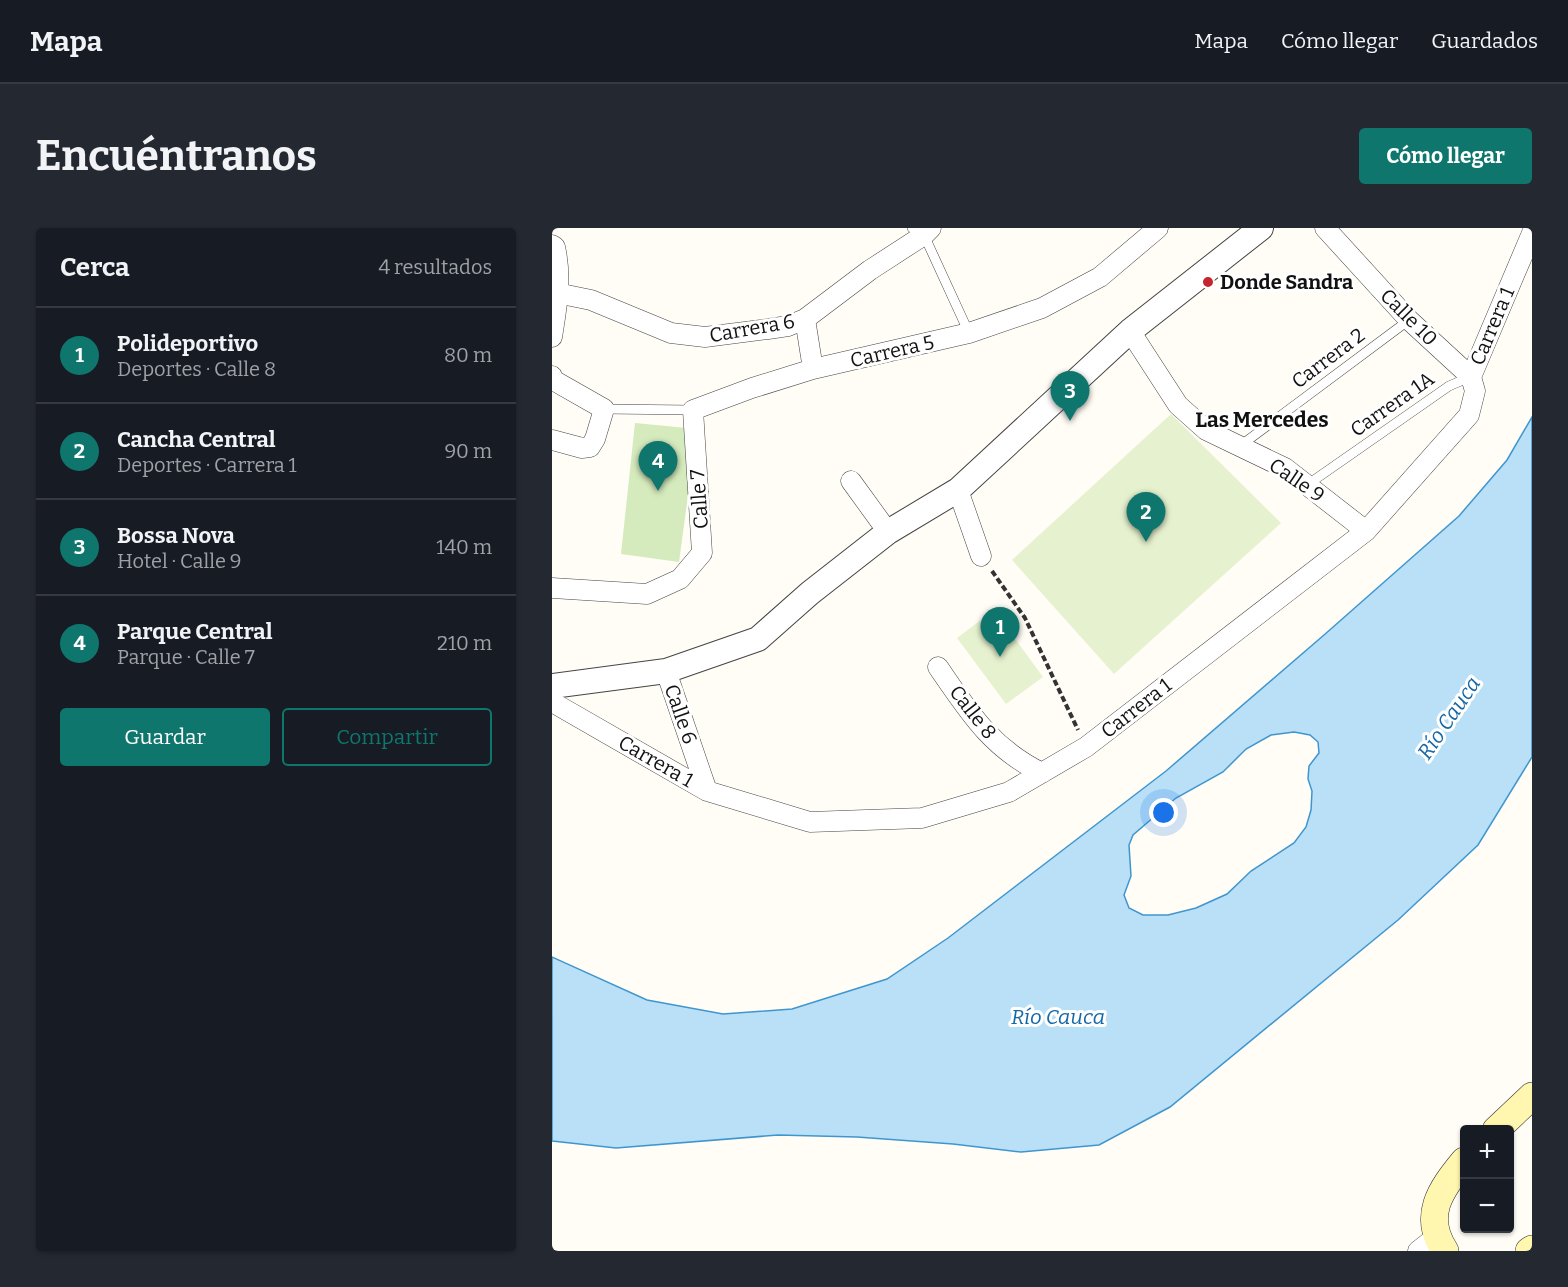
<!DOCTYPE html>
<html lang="es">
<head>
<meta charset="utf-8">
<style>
  body { margin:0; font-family:Bitter,serif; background:#242831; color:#f1f3f6 }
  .controls { position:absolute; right:18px; bottom:18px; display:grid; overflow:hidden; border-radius:6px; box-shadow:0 2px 4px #0004 }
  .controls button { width:54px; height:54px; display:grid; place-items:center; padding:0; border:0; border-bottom:2px solid #363941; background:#171b24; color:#f1f3f6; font:30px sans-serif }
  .you { position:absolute; left:612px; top:585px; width:21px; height:21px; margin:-15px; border:4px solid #fff; border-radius:50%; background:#1a73e8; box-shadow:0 0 0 9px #1a73e833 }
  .badge { display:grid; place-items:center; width:39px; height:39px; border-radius:50%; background:#0f766e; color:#fff; font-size:20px; font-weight:700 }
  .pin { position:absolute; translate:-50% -50px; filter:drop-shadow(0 2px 3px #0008) }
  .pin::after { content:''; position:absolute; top:32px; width:21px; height:18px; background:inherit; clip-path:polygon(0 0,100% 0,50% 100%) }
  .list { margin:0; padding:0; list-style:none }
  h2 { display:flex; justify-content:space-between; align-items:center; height:78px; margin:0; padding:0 24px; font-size:26px }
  h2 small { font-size:20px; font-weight:400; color:#9ea1a6 }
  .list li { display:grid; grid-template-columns:39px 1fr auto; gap:18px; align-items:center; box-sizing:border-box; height:96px; padding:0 24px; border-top:2px solid #363941 }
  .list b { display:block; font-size:22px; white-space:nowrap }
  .list p { margin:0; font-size:20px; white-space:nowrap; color:#9ea1a6 }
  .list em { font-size:20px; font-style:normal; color:#9ea1a6 }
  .actions { display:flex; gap:12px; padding:18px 24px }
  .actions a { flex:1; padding:14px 0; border:2px solid #0f766e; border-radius:6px; text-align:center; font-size:21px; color:#0f766e }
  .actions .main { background:#0f766e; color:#fff }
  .map { position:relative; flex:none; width:980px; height:1023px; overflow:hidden; border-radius:6px }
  header { display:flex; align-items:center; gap:36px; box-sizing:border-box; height:84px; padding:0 30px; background:#171b24; border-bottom:2px solid #363941 }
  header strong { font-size:28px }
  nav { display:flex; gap:33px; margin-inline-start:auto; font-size:21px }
  .intro { display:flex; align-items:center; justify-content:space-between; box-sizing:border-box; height:144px; padding:0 36px }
  h1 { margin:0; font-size:42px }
  .button { padding:15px 27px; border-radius:6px; background:#0f766e; color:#fff; font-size:21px; font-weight:700 }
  main { display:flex; gap:36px; padding:0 36px }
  aside { flex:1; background:#171b24; border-radius:6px; box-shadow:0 2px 4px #0004 }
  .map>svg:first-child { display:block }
  .green { fill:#d5ebbd }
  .pitch { fill:#e6f2cf }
  .water { fill:#b9e0f7; stroke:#3f96cf; stroke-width:1.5; fill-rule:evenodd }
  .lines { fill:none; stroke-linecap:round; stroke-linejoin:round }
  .service-casing { stroke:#444; stroke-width:10 }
  .minor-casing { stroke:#444; stroke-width:21 }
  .tertiary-casing { stroke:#444; stroke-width:26 }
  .secondary-casing { stroke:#333; stroke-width:28 }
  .path { stroke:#333; stroke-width:4; stroke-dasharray:6 3; stroke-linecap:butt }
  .service { stroke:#fff; stroke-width:9 }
  .minor { stroke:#fff; stroke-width:20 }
  .tertiary { stroke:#fff; stroke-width:24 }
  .secondary { stroke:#fff6b0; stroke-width:27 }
  .poi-dot { fill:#c4262e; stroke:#fff; stroke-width:2 }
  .labels { text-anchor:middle; stroke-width:6; stroke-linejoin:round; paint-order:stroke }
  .poi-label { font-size:20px; font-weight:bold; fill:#111; stroke:#fff; text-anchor:start }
  .street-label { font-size:20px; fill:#111; stroke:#fff }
  .neighbourhood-label { font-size:21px; font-weight:bold; fill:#111; stroke:#fff }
  .water-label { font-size:21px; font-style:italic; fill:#1768a6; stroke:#fff }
</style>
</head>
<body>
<header>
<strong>Mapa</strong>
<nav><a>Mapa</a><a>Cómo llegar</a><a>Guardados</a></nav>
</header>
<div class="intro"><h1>Encuéntranos</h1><a class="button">Cómo llegar</a></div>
<main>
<aside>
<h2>Cerca<small>4 resultados</small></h2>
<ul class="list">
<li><span class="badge">1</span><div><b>Polideportivo</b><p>Deportes · Calle 8</p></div><em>80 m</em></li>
<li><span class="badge">2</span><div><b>Cancha Central</b><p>Deportes · Carrera 1</p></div><em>90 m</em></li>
<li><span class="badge">3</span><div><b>Bossa Nova</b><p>Hotel · Calle 9</p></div><em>140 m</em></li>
<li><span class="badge">4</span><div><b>Parque Central</b><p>Parque · Calle 7</p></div><em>210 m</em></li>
</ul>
<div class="actions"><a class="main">Guardar</a><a>Compartir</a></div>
</aside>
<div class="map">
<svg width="980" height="1023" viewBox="0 0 980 1023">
  <rect width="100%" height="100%" fill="#fffdf5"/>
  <path class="green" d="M83 195 145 201 127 334 69 326Z"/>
  <path class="pitch" d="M619 186 729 295 562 446 460 332Z
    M442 382 491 449 454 476 405 410Z"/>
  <path class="water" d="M980 189V529L926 617 846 692 618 879 547 917 469 924 401 916 305 909 226 907 64 920 0 913V729L95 772 171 786 240 781 335 751 396 710 614 543 772 407 907 288 955 232ZM742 504 758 507 766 514 767 525 757 538 756 551 760 563 759 582 754 599 742 615 699 643 675 666 644 680 616 687H591L577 680 572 667 579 648 577 617 581 607 624 570 671 544 694 521 719 507Z"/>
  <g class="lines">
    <defs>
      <path id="service" d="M360 0 372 7 417 105
        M52 181 141 182
        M688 218 857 92
        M755 257 897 158 918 149"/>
      <path id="minor" d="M773 0 857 92 919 149
        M0 17 3 19C10 50 5 78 0 109
        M0 64 39 72 119 105 153 109 216 101 236 98 253 91 318 42 372 7 379 0
        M253 91 261 141
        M578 103 626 177 654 202 733 240 814 303
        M0 148 1 152 52 181 43 211 38 219 30 220 0 212
        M299 253 336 304
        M406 262 429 328
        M0 360 95 366 128 351 150 325 141 182 200 160 261 141 417 105 490 80 548 49 606 0
        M386 439C417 484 439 520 490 545
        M114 443 155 563
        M0 474 155 563 258 594 370 590 457 564 534 519 814 303 917 187 923 163 919 149 980 5
        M866 1023 884 1009"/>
      <path id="tertiary" d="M0 458 114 443 206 411 258 365 336 304 406 262 578 103 709 0"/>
      <path id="secondary" d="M944 902 980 868
        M893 1023C870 988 888 962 912 933
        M977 1023 980 1021"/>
    </defs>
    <use href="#service" class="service-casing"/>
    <use href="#minor" class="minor-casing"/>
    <use href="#tertiary" class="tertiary-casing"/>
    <use href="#secondary" class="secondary-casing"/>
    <path class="path" d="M440 343 473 390 526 502"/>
    <use href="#service" class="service"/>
    <use href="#minor" class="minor"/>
    <use href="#tertiary" class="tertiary"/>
    <use href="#secondary" class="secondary"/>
  </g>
  <circle class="poi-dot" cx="656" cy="54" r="6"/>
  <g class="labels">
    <g class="poi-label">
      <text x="668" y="61">Donde Sandra</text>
    </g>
    <g class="street-label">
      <text transform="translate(857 89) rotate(45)" y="7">Calle 10</text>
      <text transform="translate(940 98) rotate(-67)" y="7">Carrera 1</text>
      <text transform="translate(200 100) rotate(-10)" y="7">Carrera 6</text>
      <text transform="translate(340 123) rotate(-13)" y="7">Carrera 5</text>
      <text transform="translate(776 130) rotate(-37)" y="7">Carrera 2</text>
      <text transform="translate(840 176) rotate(-35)" y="7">Carrera 1A</text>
      <text transform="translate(745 252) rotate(34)" y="7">Calle 9</text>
      <text transform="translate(147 271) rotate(-94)" y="7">Calle 7</text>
      <text transform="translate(584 480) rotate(-38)" y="7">Carrera 1</text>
      <text transform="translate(421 484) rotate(52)" y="7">Calle 8</text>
      <text transform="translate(129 486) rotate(71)" y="7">Calle 6</text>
      <text transform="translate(104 533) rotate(30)" y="7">Carrera 1</text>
    </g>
    <g class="neighbourhood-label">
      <text x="710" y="199">Las Mercedes</text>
    </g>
    <g class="water-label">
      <text transform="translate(897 490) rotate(-56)" y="7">Río Cauca</text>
      <text x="506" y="796">Río Cauca</text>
    </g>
  </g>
</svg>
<div class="controls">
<button>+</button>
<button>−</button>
</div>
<div class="you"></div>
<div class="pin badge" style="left:448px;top:429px">1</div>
<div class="pin badge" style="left:594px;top:314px">2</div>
<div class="pin badge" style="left:518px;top:193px">3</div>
<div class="pin badge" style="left:106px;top:263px">4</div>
</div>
</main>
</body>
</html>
